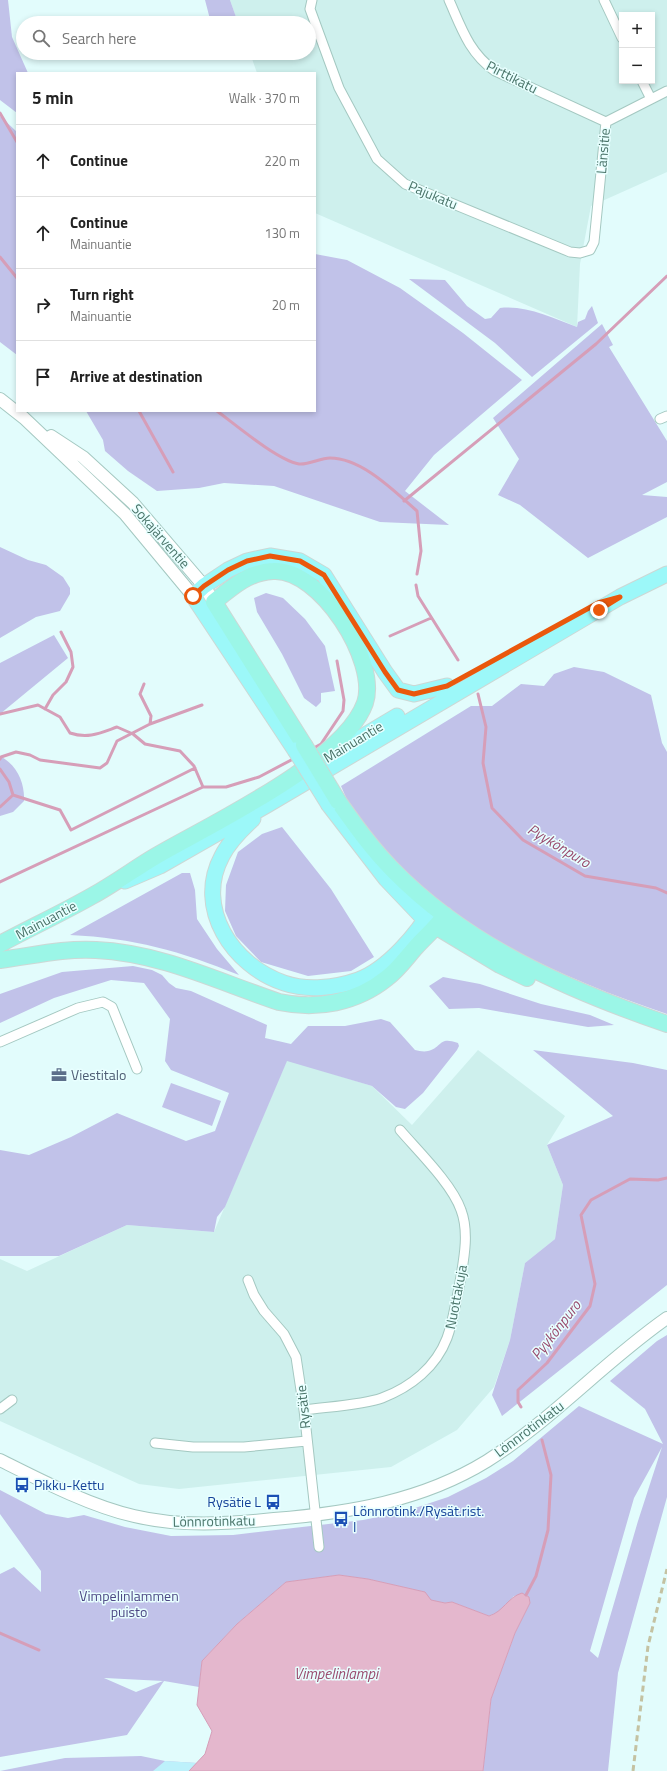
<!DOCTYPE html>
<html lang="en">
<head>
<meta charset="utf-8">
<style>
  body { margin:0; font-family:"Titillium Web",sans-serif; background:#f6f6f6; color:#222 }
  .controls { position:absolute; right:12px; top:12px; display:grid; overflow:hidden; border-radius:0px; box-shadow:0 2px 6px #0003 }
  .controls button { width:36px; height:36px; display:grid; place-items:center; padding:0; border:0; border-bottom:1px solid #e0e0e0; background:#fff; color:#222; font:20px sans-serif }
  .stop { position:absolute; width:12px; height:12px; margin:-9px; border:3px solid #ea580c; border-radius:50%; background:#fff }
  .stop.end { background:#ea580c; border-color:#fff; box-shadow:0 1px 4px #0008 }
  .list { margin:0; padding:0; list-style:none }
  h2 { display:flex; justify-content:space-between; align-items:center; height:52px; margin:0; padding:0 16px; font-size:17px }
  h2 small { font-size:13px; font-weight:400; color:#767676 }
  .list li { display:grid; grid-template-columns:26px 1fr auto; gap:12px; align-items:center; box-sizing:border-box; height:72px; padding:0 16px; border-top:1px solid #e0e0e0 }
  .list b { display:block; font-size:15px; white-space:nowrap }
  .list p { margin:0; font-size:13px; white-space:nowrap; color:#767676 }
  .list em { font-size:13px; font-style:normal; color:#767676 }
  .icon { flex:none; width:22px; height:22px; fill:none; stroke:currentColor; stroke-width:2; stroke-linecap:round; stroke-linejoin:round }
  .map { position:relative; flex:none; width:667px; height:1771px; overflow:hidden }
  .search { position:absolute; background:#fff; box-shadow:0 2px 6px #0003; left:16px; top:16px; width:300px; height:44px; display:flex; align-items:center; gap:10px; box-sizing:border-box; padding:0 14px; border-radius:22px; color:#767676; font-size:15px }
  .panel { position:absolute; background:#fff; box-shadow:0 2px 6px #0003; left:16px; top:72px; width:300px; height:340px; border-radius:0px }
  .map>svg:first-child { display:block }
  .residential { fill:#cef0ed; fill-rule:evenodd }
  .green { fill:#c1c2e9; fill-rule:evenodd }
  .sand { fill:#bdf1fb }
  .water { fill:#e4b7cd; stroke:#d69eb8 }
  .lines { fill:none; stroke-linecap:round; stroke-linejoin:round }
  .stream { stroke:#d69eb8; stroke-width:3 }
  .minor-casing { stroke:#a4c8c1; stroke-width:11 }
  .tertiary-casing { stroke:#a4c8c1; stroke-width:14 }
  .primary-casing { stroke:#ccd8d5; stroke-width:17 }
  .trunk-casing { stroke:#ccd8d5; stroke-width:18 }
  .minor { stroke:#fff; stroke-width:9 }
  .tertiary { stroke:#fff; stroke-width:12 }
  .primary { stroke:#9cf8f9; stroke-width:15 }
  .trunk { stroke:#9bf6e7; stroke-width:16 }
  .rail { stroke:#c4c2a2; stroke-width:3; stroke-dasharray:6 4; stroke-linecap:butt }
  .primary-bridge-casing { stroke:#ccd8d5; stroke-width:17; stroke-linecap:butt }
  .trunk-bridge-casing { stroke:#ccd8d5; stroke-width:18; stroke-linecap:butt }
  .primary-bridge { stroke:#9cf8f9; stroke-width:15 }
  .trunk-bridge { stroke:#9bf6e7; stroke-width:16 }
  .route { stroke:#ea580c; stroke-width:5 }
  .labels { text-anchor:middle; stroke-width:3; stroke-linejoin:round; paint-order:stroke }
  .street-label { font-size:14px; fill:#497368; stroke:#e8ffff }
  .service-label { font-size:14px; fill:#4e5e75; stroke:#e8ffff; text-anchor:start }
  .transit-label { font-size:14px; fill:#164399; stroke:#e8ffff; text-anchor:start }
  .park-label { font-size:14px; fill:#4c4784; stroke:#e8ffff }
  .water-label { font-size:15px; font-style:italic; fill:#9a4c6f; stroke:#e8ffff }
</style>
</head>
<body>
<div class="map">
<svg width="667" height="1771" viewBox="0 0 667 1771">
  <rect width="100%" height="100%" fill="#e2fcfc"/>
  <path class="residential" d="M230 0H667V172L591 206 580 264 577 327 315 213V73H257L250 53H309V23H238ZM622 15H652V81H622Z
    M478 1050 565 1116 547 1145 563 1185 555 1239 525 1263 510 1340 494 1387 457 1430 391 1467 179 1489 139 1484 0 1421V1259L27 1271 127 1225 214 1232 287 1060 372 1086 412 1125Z"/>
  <path class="green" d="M0 0H8L12 37 28 73H17V113L0 100Z
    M205 0H230L236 17 225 23H211Z
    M0 116 17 132V355L0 342Z
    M315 254 347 260 400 288 463 333 522 380 434 455 405 491 449 525 380 522 274 486 224 483 199 488 157 491 128 471 105 451 103 440 86 411H315Z
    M409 279 445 280 467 306 485 319 491 318 500 308C527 305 552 318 577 327L578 322 585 319 588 311 592 306 598 323 532 377 495 343Z
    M602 324 613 345 609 347 667 441V482L642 495 667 497V517L588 558 520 505 498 495 519 459 493 418Z
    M0 547 28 560 46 565 63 577 70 588V594L60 611 36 617 0 638Z
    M266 593 283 598 305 619 325 646 335 691 321 693V702L316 707 304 698 282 654 257 612 254 598Z
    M54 635 68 658 0 714V663Z
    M574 667 604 672 651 695 662 743 667 752V1014C551 974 424 920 354 813 349 805 345 795 341 786L471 706H492L521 684 544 686 554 674Z
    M0 756C17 765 25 783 24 801L13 812 0 816Z
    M282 827 331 889 374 957 351 971 308 976 261 962 236 936 225 911 226 885 238 852 262 834Z
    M182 873H190L195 890 197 919 217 949 239 975C180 951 134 938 70 935Z
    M133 966 152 970 162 975 169 983 176 988 191 991 267 1025 265 1038 291 1044 308 1026H345L381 1019 390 1022 415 1050C419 1051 424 1052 428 1051 443 1047 438 1036 458 1043L459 1046 457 1050 423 1093 405 1109 396 1107 372 1086 287 1061 225 1207 217 1217 214 1232 127 1225 59 1256H0V1150L29 1155 71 1137 117 1113 186 1141 215 1131 229 1093 171 1070 165 1061 170 1019 144 983 111 980 54 998 0 1023V994L62 972Z
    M443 977 480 984 541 1004 590 1015 614 1025 588 1027 479 1008 449 1009 429 986Z
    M533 1050 633 1063 667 1070V1285L502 1416 492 1395 510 1340 525 1263 555 1239 563 1185 547 1145 613 1116Z
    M171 1083 221 1101 212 1126 162 1107Z
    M667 1335V1497L618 1673 608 1771H483L491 1699 515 1633 530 1603 529 1597 526 1595 514 1596 499 1612 489 1616 452 1602 445 1603 430 1600 424 1592 368 1579 339 1575 286 1582 237 1624 202 1661 199 1687 164 1681 127 1735 0 1757V1574L14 1567 41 1592V1571L0 1514V1490L46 1514 68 1518 84 1515 125 1527 171 1536 233 1535 363 1520 403 1512 448 1497 486 1478 513 1461 579 1406 663 1444 645 1409 610 1381 657 1341ZM662 1447 638 1521 598 1658 590 1651 634 1498ZM104 1678H105L163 1681 136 1692Z
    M141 1756 165 1761 197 1763 189 1771H0L65 1758Z"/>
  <path class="sand" d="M165 1761 197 1763 189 1771H153Z"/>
  <path class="water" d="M339 1575 368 1579 425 1592 431 1600 445 1603 452 1602 489 1616C503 1612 508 1597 522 1593L529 1597 530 1603 515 1633 491 1699 483 1771H189L205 1754 212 1731 197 1705 202 1661 237 1624 286 1582Z"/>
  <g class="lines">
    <path class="stream" d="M0 113 17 142
      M0 257 17 278
      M139 411 173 472
      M217 411C236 425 277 460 299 464 309 465 320 458 330 458 362 458 394 491 417 511L421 551 417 574
      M404 501 596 344 667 276
      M416 585 418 596 458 660
      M390 636 431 618
      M478 694 486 727 483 763 492 808 523 840 585 876 656 888 667 893
      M45 709 53 695 66 682 73 667 71 652 61 632
      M0 714 38 705 60 717 70 733C88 739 100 733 117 727L133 734 145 744 180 751 194 766 203 787
      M150 724 202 705
      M312 749 321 744 343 711 344 700 337 661
      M0 759 1 757 16 752 30 755 40 760 100 768 107 763 117 741 150 724 151 716 140 694 144 684
      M0 769 9 782 13 795
      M0 807 13 795 60 810 71 830 195 768
      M0 882 203 787H226L259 777 295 758
      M521 1407 518 1402V1390L547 1363 590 1306 595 1284 581 1215 591 1200 630 1179 658 1180 667 1178
      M526 1595 536 1576 548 1530 551 1475 542 1440
      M0 1633 39 1650"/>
    <defs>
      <path id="minor" d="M312 0 310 9 339 88 377 159 405 184 570 252 580 253 590 250 594 242 606 122 667 91
        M449 0C461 27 469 53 495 71L606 122
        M604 0 622 38
        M642 81 651 99
        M660 419 667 416
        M0 1042 78 1008 103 1002 112 1007 137 1069
        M248 1280 254 1295 264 1311 284 1334 296 1357 304 1410 319 1547
        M0 1409 12 1400
        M304 1410C325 1407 364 1405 382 1398 411 1387 436 1367 447 1338 453 1322 455 1305 459 1288 463 1263 470 1234 461 1210 452 1184 418 1151 400 1130
        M155 1443 193 1447H244L307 1441"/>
      <path id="tertiary" d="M0 399 24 418 125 514 193 596
        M51 436 83 457 133 503 204 586 214 602
        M0 1460C40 1480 90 1506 134 1516 181 1527 226 1524 274 1519 348 1513 422 1501 487 1461 552 1420 604 1362 667 1318"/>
      <path id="primary" d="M295 750 193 596 204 586 228 570 247 561 270 556 300 561 324 575 385 672 398 690 414 694 447 686
        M335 753 397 716
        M329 805 386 879 425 920 433 924
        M253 819C241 830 229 842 222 856 194 908 233 966 284 983 307 991 335 988 358 980 388 969 418 933 433 907
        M125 881 160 866 267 805 620 597 667 574"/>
      <path id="trunk" d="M338 801C355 825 372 849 393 870 467 946 568 990 667 1024
        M437 927 500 965 527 978
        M0 944C30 928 62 913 92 896 114 884 134 869 156 856 209 825 344 762 365 703 379 661 320 568 273 571 249 572 232 587 214 602L304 745
        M0 960C32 956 64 948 96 950 161 953 219 982 279 1002 317 1010 356 1003 387 978 398 970 407 957 416 947 426 936 437 927 445 915"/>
    </defs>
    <use href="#minor" class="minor-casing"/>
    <use href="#tertiary" class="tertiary-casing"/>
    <use href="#primary" class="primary-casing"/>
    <use href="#trunk" class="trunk-casing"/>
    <use href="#minor" class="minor"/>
    <use href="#tertiary" class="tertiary"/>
    <use href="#primary" class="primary"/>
    <use href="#trunk" class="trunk"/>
    <path class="rail" d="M633 1771 648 1646 667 1569"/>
    <defs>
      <path id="primary-bridge" d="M295 750 329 805"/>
      <path id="trunk-bridge" d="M304 745 338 801"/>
    </defs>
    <use href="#primary-bridge" class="primary-bridge-casing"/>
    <use href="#trunk-bridge" class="trunk-bridge-casing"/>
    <use href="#primary-bridge" class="primary-bridge"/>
    <use href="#trunk-bridge" class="trunk-bridge"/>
  </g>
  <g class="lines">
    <path class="route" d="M193 596 204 586 228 570 247 561 270 556 300 561 324 575 385 672 398 690 414 694 447 686 598 603 620 597 599 610"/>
  </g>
  <defs>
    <symbol id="office-bare" viewBox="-9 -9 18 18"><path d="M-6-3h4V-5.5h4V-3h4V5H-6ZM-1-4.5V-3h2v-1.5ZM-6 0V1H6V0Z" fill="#5c6f8a" stroke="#e8ffff" stroke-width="2.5" paint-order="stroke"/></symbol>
    <symbol id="bus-bare" viewBox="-9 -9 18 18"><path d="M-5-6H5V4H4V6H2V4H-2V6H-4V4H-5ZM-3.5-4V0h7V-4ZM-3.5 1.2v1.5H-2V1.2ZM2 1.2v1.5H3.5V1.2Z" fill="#1a4fb4" stroke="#e8ffff" stroke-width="2.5" paint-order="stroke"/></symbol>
  </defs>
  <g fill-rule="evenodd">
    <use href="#office-bare" x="48" y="1064" width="22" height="22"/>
    <use href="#bus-bare" x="11" y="1474" width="22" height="22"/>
    <use href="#bus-bare" x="262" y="1491" width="22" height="22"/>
    <use href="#bus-bare" x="330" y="1508" width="22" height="22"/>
  </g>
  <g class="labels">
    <g class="street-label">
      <text transform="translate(512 77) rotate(27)" y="5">Pirttikatu</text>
      <text transform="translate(603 151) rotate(-85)" y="5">Länsitie</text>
      <text transform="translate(433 195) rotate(23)" y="5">Pajukatu</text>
      <text transform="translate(161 536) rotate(49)" y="5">Sokajärventie</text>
      <text transform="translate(353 742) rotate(-31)" y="5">Mainuantie</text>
      <text transform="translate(46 920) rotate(-28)" y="5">Mainuantie</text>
      <text transform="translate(456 1297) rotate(-79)" y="5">Nuottakuja</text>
      <text transform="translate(303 1407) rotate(-96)" y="5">Rysätie</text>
      <text transform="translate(529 1429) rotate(-37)" y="5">Lönnrotinkatu</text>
      <text transform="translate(214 1521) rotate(-1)" y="5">Lönnrotinkatu</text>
    </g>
    <g class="service-label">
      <text x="71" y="1080">Viestitalo</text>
    </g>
    <g class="transit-label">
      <text x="34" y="1490">Pikku-Kettu</text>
      <text x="261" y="1507" text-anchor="end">Rysätie L</text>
      <text x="353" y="1516">Lönnrotink./Rysät.rist.<tspan x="353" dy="16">I</tspan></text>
    </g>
    <g class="park-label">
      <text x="129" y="1601">Vimpelinlammen<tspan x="129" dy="16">puisto</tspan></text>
    </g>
    <g class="water-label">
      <text transform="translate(559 846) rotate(31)" y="5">Pyykönpuro</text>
      <text transform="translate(556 1330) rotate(-52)" y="5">Pyykönpuro</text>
      <text x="336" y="1679">Vimpelinlampi</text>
    </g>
  </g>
</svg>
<div class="controls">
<button>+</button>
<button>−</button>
</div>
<div class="stop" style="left:193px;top:596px"></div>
<div class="stop end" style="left:599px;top:610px"></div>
<div class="search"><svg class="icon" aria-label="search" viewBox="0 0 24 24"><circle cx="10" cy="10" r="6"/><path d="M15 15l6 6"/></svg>Search here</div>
<section class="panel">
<h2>5 min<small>Walk · 370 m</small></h2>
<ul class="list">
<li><svg class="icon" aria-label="ahead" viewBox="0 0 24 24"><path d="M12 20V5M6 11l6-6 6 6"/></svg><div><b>Continue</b></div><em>220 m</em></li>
<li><svg class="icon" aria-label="ahead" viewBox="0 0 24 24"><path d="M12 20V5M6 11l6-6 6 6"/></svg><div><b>Continue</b><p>Mainuantie</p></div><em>130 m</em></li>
<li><svg class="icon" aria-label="right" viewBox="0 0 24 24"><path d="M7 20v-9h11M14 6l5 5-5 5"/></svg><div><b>Turn right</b><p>Mainuantie</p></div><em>20 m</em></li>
<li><svg class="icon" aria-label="arrive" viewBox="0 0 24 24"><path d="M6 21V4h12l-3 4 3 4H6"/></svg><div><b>Arrive at destination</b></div></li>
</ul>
</section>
</div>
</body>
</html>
